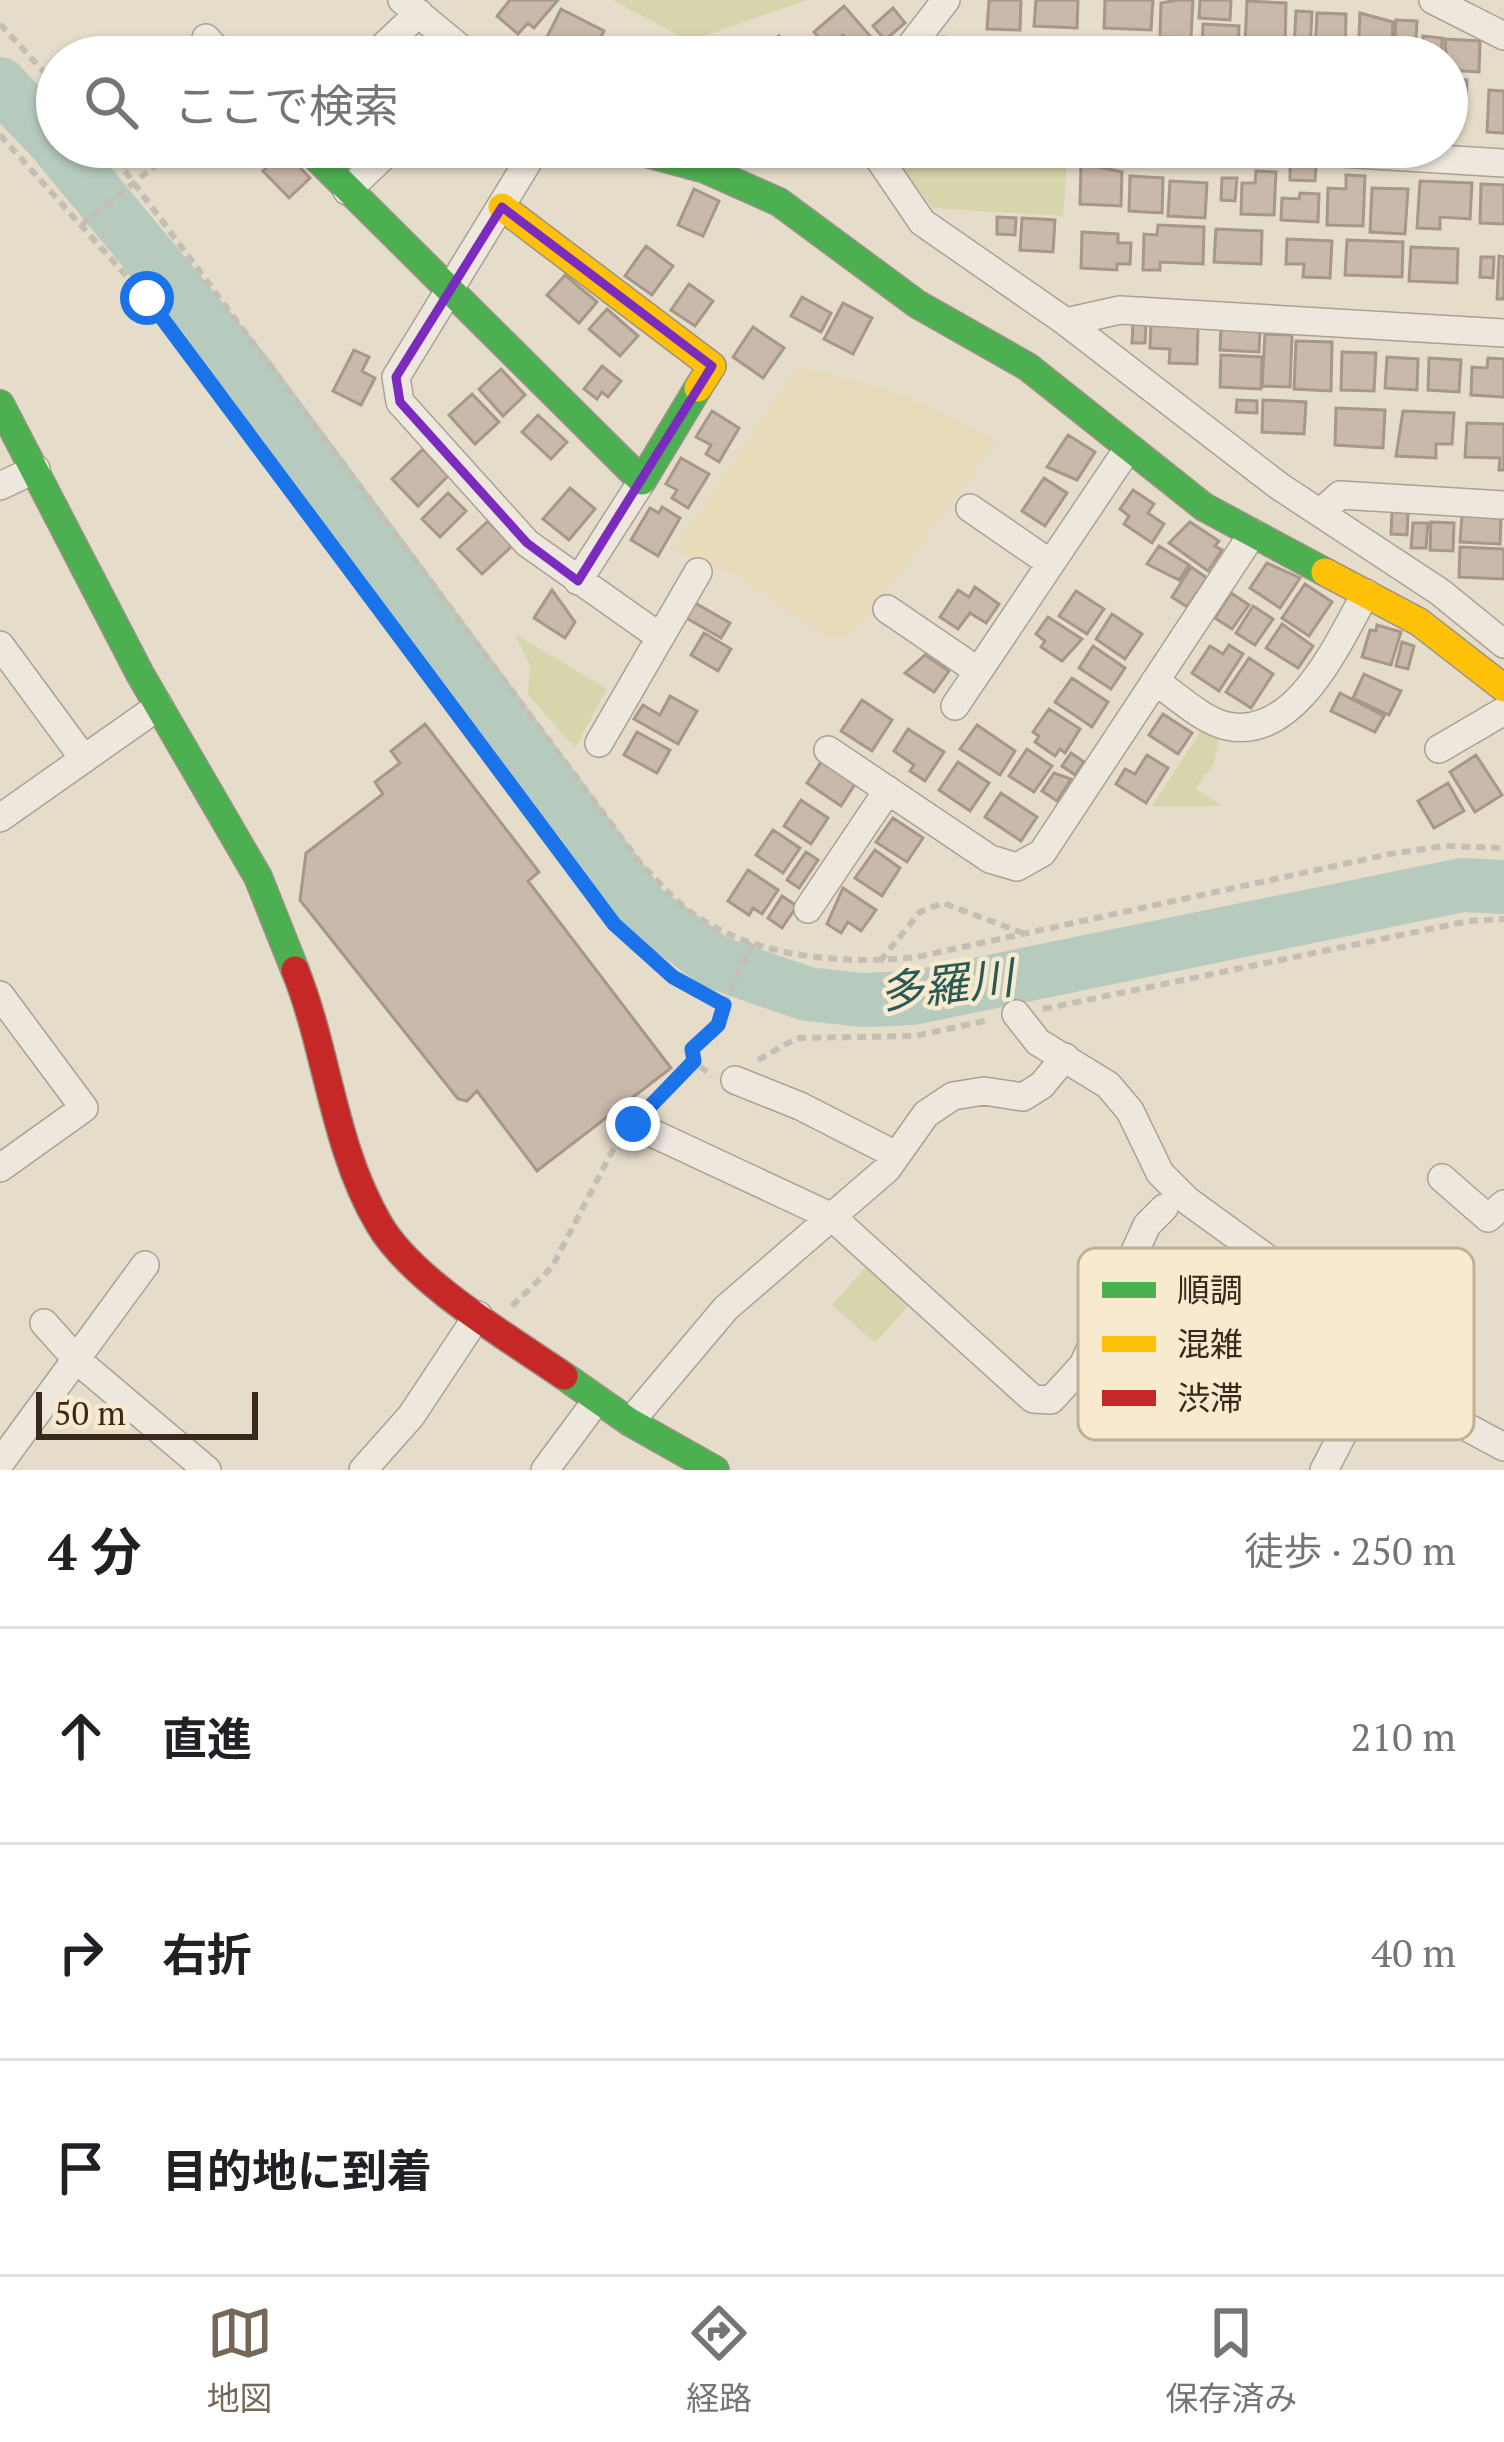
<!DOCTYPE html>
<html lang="ja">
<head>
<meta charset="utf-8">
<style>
  body { margin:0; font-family:"PT Serif","Noto Sans JP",serif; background:#f2f2f2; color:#202124 }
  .scale { position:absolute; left:36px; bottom:30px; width:222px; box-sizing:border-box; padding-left:12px; border:6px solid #39291c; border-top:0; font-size:33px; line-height:42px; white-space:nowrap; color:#39291c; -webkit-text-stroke:9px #f8eacf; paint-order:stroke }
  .stop { position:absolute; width:36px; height:36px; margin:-27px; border:9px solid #1a73e8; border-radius:50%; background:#fff }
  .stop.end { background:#1a73e8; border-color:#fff; box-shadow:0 3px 12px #0008 }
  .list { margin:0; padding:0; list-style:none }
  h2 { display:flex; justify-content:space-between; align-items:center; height:156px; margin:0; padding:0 48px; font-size:51px }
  h2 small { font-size:39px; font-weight:400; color:#757577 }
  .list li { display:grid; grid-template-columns:78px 1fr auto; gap:36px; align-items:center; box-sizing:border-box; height:216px; padding:0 48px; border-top:3px solid #e0e0e0 }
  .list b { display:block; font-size:45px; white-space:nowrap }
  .list em { font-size:39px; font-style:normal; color:#757577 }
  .icon { flex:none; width:66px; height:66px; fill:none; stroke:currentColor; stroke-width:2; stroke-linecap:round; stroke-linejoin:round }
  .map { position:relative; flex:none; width:1504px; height:1470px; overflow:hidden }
  .search { position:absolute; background:#fff; box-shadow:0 3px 9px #0004; left:36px; right:36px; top:36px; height:132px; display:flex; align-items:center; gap:30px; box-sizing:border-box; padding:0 42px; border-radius:66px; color:#757577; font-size:45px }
  .sheet { height:804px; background:#fff }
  nav { display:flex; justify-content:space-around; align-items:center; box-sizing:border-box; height:168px; border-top:3px solid #e0e0e0; background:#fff; font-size:33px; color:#757577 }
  nav a { display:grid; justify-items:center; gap:6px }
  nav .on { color:#766859 }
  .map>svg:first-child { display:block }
  .farmland { fill:#e7dbba }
  .green { fill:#d7d5ab }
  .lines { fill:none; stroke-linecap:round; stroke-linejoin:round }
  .river { stroke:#b6cabd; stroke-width:54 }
  .building { fill:#c9b9ab; stroke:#a69789; stroke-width:3 }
  .street-casing { stroke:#aaa194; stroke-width:30 }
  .fast-casing { stroke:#9a9084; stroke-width:30 }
  .slow-casing { stroke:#9a9084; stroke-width:30 }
  .jam-casing { stroke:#9a9084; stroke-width:30 }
  .path { stroke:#c5beb4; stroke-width:6; stroke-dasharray:9 6; stroke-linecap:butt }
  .street { stroke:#ede7dd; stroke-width:27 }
  .fast { stroke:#4caf50; stroke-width:27 }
  .slow { stroke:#ffc107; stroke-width:27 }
  .jam { stroke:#c62828; stroke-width:27 }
  .route { stroke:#1a73e8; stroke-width:15 }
  .marked { fill:none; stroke:#7b2cbf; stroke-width:9; stroke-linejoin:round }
  .labels { text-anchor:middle; stroke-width:9; stroke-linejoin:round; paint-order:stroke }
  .water-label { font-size:45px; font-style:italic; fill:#2a5a55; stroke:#f8eacf }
  .key { fill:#f8eacf; stroke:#bfb099; stroke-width:3 }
  .key-label { font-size:33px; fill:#39291c }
</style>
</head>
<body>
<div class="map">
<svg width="1504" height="1470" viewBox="0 0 1504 1470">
  <rect width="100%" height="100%" fill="#e6dcca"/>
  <path class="farmland" d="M798 366 899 393 997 440 862 624 843 637 828 638 736 574 674 550Z"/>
  <path class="green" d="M613 0H807L689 41Z
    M902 147 1068 151 1063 216 933 208 895 161Z
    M515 634 607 689 575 748 528 695 530 665Z
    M1201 731 1219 741 1213 766 1195 788 1222 806H1152Z
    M866 1267 909 1305 875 1343 832 1305Z"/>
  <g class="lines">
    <path class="river" d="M0 84 57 144
      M59 147 249 377 643 909 715 962 807 994 863 1000 912 998 1462 885 1504 887"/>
  </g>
  <path class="building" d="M510 0H558L534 28 528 23 518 34 497 16Z
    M989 0H1021L1020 30 987 29Z
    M1036 0H1078L1077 28 1034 26Z
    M1105 0H1153L1151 30 1104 28Z
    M1177 0H1193L1191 38 1160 37 1161 3Z
    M1200 0H1231L1230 20 1199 18Z
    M1247 1 1286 3 1285 49 1245 44Z
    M844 6 871 37 856 50 843 35 828 48 814 32Z
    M893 8 905 23 885 40 873 26Z
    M561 9 604 31 591 57H567L542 47Z
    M1296 11 1312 12 1310 50 1294 49Z
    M1317 13 1346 14 1345 56 1315 54Z
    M1360 13 1393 22 1391 57 1358 55Z
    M1396 20 1417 21 1415 57H1394Z
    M1203 24 1239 26 1238 46 1202 49Z
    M779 36 797 57H755Z
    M1423 36 1442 38V57H1422Z
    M942 37 968 39 967 57H935Z
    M1445 39 1480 41 1479 72 1447 70Z
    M976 42 1021 44 1020 57H976Z
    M1040 45 1080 47 1079 57H1039Z
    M1447 79 1467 80 1465 114 1447 113Z
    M1489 90 1504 91V133L1487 132Z
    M284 151 310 178 289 198 263 171Z
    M1081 163 1122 172 1121 206 1080 204Z
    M1290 165 1316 166 1315 181 1290 180Z
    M1256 171 1276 172 1274 215 1241 214 1242 183H1255Z
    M1346 175 1365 176 1363 226 1327 225 1328 188 1346 189Z
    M1130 176 1163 178 1162 213 1129 211Z
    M1222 178H1237L1235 201 1221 200Z
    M1170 181 1207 183 1205 218 1168 216Z
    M1420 181 1472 183 1470 219 1440 217V229L1417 228Z
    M1481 184 1504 185V224L1480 223Z
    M1372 188 1408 189 1405 234 1370 232Z
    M694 189 719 201 703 236 678 225Z
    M1300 193 1319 194 1318 222 1281 220 1282 198 1299 199Z
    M997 217 1016 218 1015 235 997 234Z
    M1022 218 1055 220 1053 252 1020 250Z
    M1158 225 1204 227 1203 264 1160 262V270H1143L1144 234 1157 235Z
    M1216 229 1262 231 1261 264 1214 262Z
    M1082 232 1118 234V243H1131L1130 264H1117V270L1081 268Z
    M1287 239 1332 241 1330 278 1303 277 1304 264H1286Z
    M1347 240 1403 242 1402 277 1345 275Z
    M646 246 673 266 652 295 625 276Z
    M1411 247 1458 249 1457 283 1409 281Z
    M1499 256 1504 257V299H1497Z
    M1481 257H1494L1493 278 1480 277Z
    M565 275 597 302 579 323 547 295Z
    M689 284 713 301 695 326 671 310Z
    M802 297 831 313 821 332 791 316Z
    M843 303 872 318 853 354 824 339Z
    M607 309 638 336 620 356 589 329Z
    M1133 323 1146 324 1145 343H1132Z
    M1151 325 1198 327 1197 364 1169 363 1170 349 1150 348Z
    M753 327 784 348 763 378 733 357Z
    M1221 327 1260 329 1259 352 1220 350Z
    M1265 334 1292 335 1290 387 1262 386Z
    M1296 341 1332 342 1331 391 1294 389Z
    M354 350 369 357 362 371 375 378 361 405 333 391Z
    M1342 352 1376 353 1374 391 1341 390Z
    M1221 355 1262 357 1261 389 1220 387Z
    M1387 357 1418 359 1417 390 1385 388Z
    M1429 358 1461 360 1459 392 1428 390Z
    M1488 358 1504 359V397L1471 395 1472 367 1487 368Z
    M602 366 621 381 608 397 602 392 597 399 584 389Z
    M501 369 525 395 503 416 479 389Z
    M472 394 499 422 475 444 449 415Z
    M1237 400 1257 401V413L1236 412Z
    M1263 400 1306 402 1304 434 1262 432Z
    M1336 408 1385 410 1383 448 1335 445Z
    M712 411 739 428 719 462 706 454 711 445 696 437Z
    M1403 411 1454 413 1452 444H1436V458L1396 456Z
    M538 415 567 442 551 459 522 432Z
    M1467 423 1504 424V470H1499L1500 458 1465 457Z
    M1068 435 1095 452 1077 480 1047 467Z
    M423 449 448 476 418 506 392 479Z
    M681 458 709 474 688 508 672 498 677 490 666 484Z
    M1044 478 1067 493 1045 526 1022 511Z
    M570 488 595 509 569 540 543 519Z
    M1133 490 1154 504 1148 513 1164 524 1152 543 1124 524 1129 516 1120 509Z
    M448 493 466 511 440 537 422 519Z
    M662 507 680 518 658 556 631 540 650 508 659 513Z
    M1392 512 1408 513 1407 535 1391 534Z
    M1462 515 1501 517 1500 544 1460 542Z
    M488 521 512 546 482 574 458 549Z
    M1190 522 1219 541 1215 546 1222 550 1208 571 1169 543Z
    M1431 522 1454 523 1453 551 1430 550Z
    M1413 523H1428L1426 548H1411Z
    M1159 546 1189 565 1179 580 1147 564Z
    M1460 547 1504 549V579L1459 577Z
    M1267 563 1300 578 1280 608 1250 588Z
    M1191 567 1207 578 1187 607 1172 597Z
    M1305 584 1332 602 1309 636 1282 618Z
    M975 587 999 604 986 623 970 613 958 629 940 617 958 590 969 597Z
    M552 590 575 622 565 638 534 618Z
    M1076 591 1104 609 1087 634 1059 616Z
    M1231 593 1249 605 1232 629 1215 618Z
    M690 600 730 623 721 638 681 615Z
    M1253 606 1273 619 1255 645 1236 633Z
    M1112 614 1142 634 1125 659 1096 639Z
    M1048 617 1082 639 1062 661 1041 647 1045 641 1036 634Z
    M1282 624 1313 646 1298 668 1266 648Z
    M1377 625 1401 632 1391 665 1362 657 1370 630 1376 631Z
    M704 633 731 649 718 671 691 655Z
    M1402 642 1414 646 1408 669 1396 666Z
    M1229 645 1243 654 1219 691 1192 673 1210 646 1223 654Z
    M1093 646 1125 668 1111 689 1079 668Z
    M925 655 949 671 934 692 905 673Z
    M1249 658 1273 674 1251 708 1226 692Z
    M1364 674 1401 691 1389 715 1353 698Z
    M1072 678 1108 702 1092 727 1055 702Z
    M1340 693 1384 716 1375 732 1331 711Z
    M670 696 697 711 678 744 634 719 643 705 660 715Z
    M862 700 892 720 872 751 841 731Z
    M1049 709 1080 729 1065 753 1060 749 1055 756 1035 742 1039 736 1033 732Z
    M1163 714 1192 733 1178 754 1149 735Z
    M425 724 539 872 528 881 671 1068 537 1171 477 1091 467 1101 458 1099 300 900 306 853 383 794 375 782 400 763 391 751Z
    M977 725 1015 751 1000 775 960 749Z
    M908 729 944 752 925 781 910 771 914 765 894 751Z
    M637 732 670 750 657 773 624 755Z
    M1027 749 1052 766 1034 792 1009 776Z
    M1071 753 1084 762 1075 775 1062 766Z
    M1147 755 1168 768 1146 803 1116 784 1125 769 1135 774Z
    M1476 755 1502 795 1475 812 1450 772Z
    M823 759 857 781 841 806 807 783Z
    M958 762 989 783 970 811 939 790Z
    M1054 773 1071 779 1057 801 1042 791Z
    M1448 783 1464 811 1434 828 1418 801Z
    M1001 793 1037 817 1021 841 985 817Z
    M801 800 828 818 811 844 784 826Z
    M893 818 923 838 907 862 876 842Z
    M773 830 800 848 783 873 756 855Z
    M875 850 900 868 882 896 855 878Z
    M806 852 818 860 799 888 787 880Z
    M748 870 778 890 762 914 753 908 749 915 728 901Z
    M843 888 876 910 861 931 848 922 841 933 827 924Z
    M782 896 797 906 782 928 768 918Z"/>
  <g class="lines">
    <defs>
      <path id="street" d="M402 0 471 57
        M1433 0 1504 36
        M206 38 223 57
        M372 57 419 13
        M902 57 946 0
        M537 147 396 377 400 402 527 543 660 637
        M871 147 922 222 1066 322 1279 486 1440 592 1504 644
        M1244 147 1504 163
        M347 191 393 147
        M1066 322 1120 310 1504 333
        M0 486 36 469
        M970 508 1050 563
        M1321 512 1340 495 1504 505
        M578 581 642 481
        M887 609 978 671
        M0 645 84 759
        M1155 681C1176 695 1203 721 1227 726 1296 741 1339 641 1366 593
        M955 706 1127 450
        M599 743 698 572
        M1439 749 1504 711
        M828 750 990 859 1017 867 1042 853 1253 533
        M0 818 159 706
        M808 909 888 790
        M0 995 84 1108 0 1168
        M1016 1014 1038 1042 1108 1085 1130 1111 1160 1173 1188 1201 1301 1283 1394 1362 1448 1417 1504 1447
        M735 1080 800 1106 896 1155
        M633 1124 832 1217 1033 1399 1051 1400 1083 1365 1147 1225 1164 1208
        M1442 1178 1488 1218 1504 1204
        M44 1323 78 1361 207 1470
        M630 1422 726 1308 887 1169 926 1114 953 1096 984 1091 1023 1097 1042 1085 1065 1057
        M0 1463 145 1265
        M363 1470 411 1416 478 1315
        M545 1470 597 1400
        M1324 1470 1372 1378"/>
      <path id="fast" d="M306 147 642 481 698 388
        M624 147 705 169 779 202 917 304 1028 367 1204 507 1325 572
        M0 404 140 674 258 877 295 970
        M564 1376 630 1422 715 1470"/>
      <path id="slow" d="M502 207 712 366 698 388
        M1325 572 1419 622 1504 688"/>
      <path id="jam" d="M295 970C328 1052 333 1146 379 1224 412 1281 509 1338 564 1376"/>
    </defs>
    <use href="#street" class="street-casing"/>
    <use href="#fast" class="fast-casing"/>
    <use href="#slow" class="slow-casing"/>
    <use href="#jam" class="jam-casing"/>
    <path class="path" d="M0 24 57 86
      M0 135 147 299 614 924 673 977 724 1005 718 1025 692 1049 693 1061 712 1076
      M107 147 641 864C658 881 676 903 696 916 758 958 845 965 917 957L1390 854 1444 846 1504 848
      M82 225 178 147
      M880 961 920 912 943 903 1023 933
      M724 1005 752 943
      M1043 1009 1469 921 1504 919
      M758 1060 797 1038 915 1036 989 1020
      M656 1103 693 1061
      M512 1306 552 1267 617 1142"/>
    <use href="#street" class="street"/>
    <use href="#fast" class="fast"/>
    <use href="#slow" class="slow"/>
    <use href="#jam" class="jam"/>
  </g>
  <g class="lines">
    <path class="route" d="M147 298 614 924 673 977 724 1005 718 1025 692 1049 694 1061 633 1124"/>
  </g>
  <path class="marked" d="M502 207 712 366 578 581 527 543 400 402 396 377Z"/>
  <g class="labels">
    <g class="water-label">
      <text transform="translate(946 985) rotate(-7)" y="16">多羅川</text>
    </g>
  </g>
  <rect x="1078" y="1248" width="396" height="192" rx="18" class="key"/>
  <rect x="1102" y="1282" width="54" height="16" fill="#4caf50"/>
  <rect x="1102" y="1336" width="54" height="16" fill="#ffc107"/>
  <rect x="1102" y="1390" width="54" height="16" fill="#c62828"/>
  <g class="key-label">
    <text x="1177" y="1302">順調</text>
    <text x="1177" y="1356">混雑</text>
    <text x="1177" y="1410">渋滞</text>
  </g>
</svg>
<div class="scale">50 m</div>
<div class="stop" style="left:147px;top:298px"></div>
<div class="stop end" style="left:633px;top:1124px"></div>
<div class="search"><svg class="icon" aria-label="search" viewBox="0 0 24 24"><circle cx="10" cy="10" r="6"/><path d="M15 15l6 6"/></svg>ここで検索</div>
</div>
<section class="sheet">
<h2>4 分<small>徒歩 · 250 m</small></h2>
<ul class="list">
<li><svg class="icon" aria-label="ahead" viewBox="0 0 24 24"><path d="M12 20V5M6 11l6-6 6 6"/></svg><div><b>直進</b></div><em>210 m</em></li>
<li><svg class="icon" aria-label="right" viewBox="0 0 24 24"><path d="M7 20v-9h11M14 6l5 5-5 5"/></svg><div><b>右折</b></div><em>40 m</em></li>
<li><svg class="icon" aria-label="arrive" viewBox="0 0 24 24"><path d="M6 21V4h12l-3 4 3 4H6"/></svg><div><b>目的地に到着</b></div></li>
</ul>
</section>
<nav>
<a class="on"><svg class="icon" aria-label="map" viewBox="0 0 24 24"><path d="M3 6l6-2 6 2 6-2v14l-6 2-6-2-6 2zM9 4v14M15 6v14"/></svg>地図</a>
<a><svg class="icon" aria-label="directions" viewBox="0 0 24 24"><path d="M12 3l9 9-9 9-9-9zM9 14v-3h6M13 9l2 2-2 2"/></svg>経路</a>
<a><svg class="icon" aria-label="saved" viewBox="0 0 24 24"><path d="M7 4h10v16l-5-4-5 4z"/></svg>保存済み</a>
</nav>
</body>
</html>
